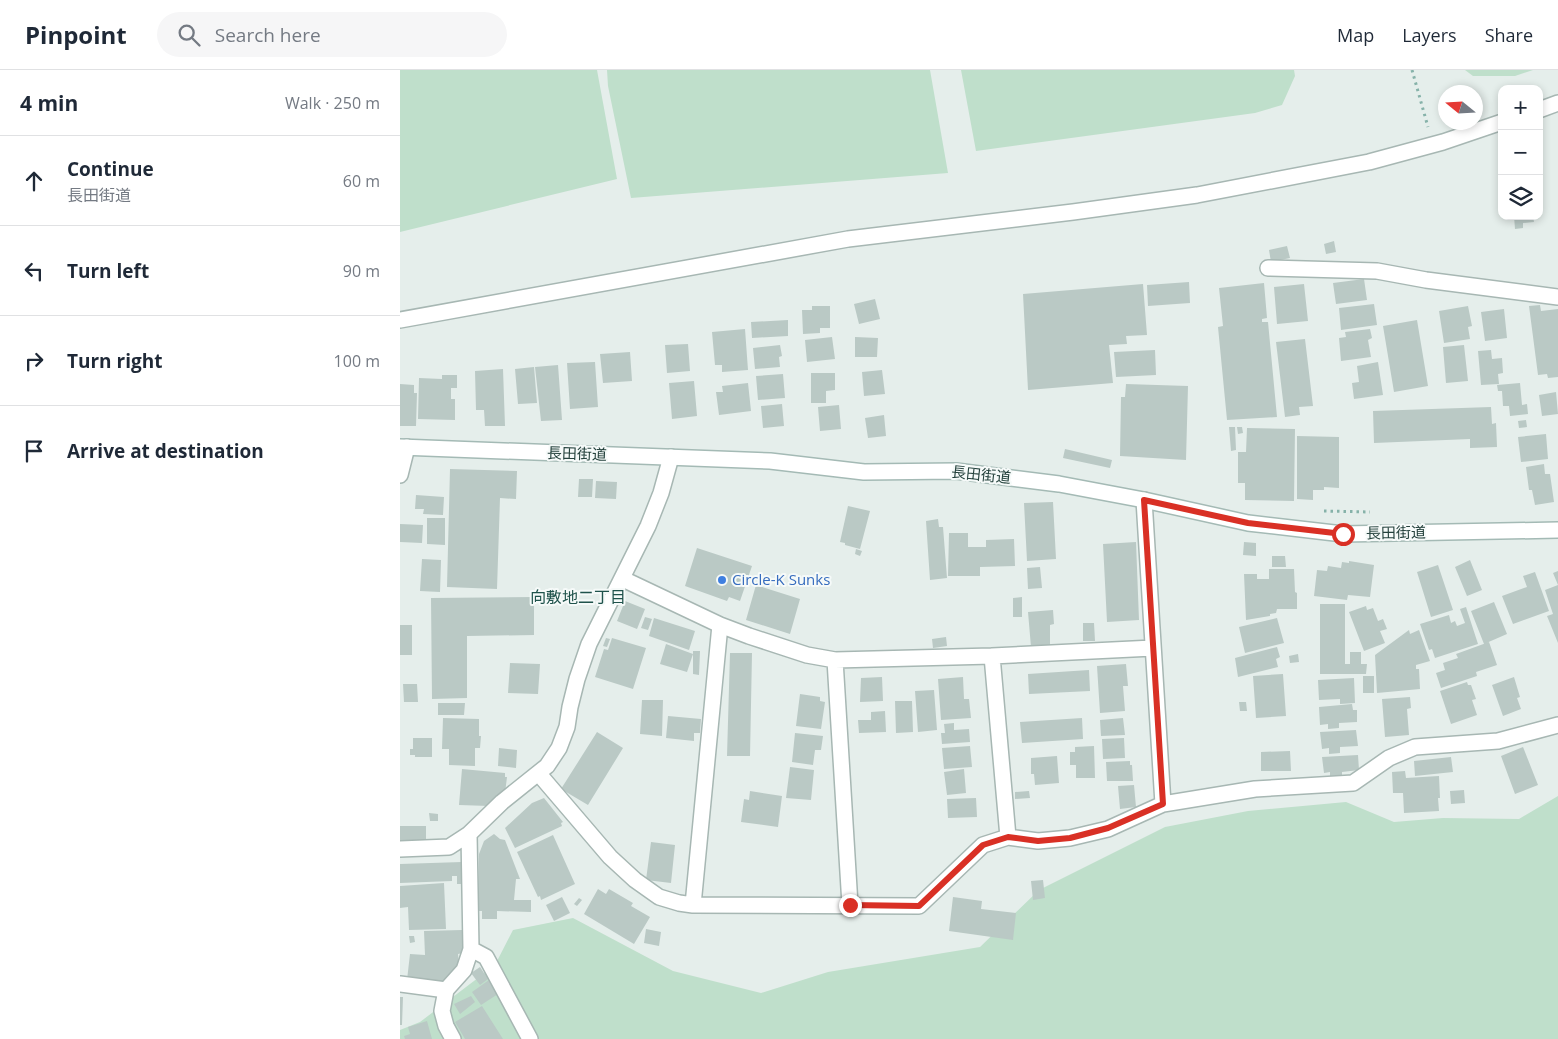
<!DOCTYPE html>
<html lang="en">
<head>
<meta charset="utf-8">
<style>
  body { margin:0; font-family:"Open Sans","Noto Sans JP",sans-serif; background:#f6f6f7; color:#1f2937 }
  .controls { position:absolute; right:15px; top:15px; display:grid; overflow:hidden; border-radius:10px; box-shadow:0 2px 8px #0003 }
  .controls button { width:45px; height:45px; display:grid; place-items:center; padding:0; border:0; border-bottom:1px solid #e0e1e3; background:#fff; color:#1f2937; font:25px sans-serif }
  .compass { position:absolute; left:1038px; top:15px; width:45px; height:45px; border-radius:50%; background:#fff; box-shadow:0 2px 8px #0003; rotate:288deg }
  .stop { position:absolute; width:15px; height:15px; margin:-11px; border:4px solid #d93025; border-radius:50%; background:#fff }
  .stop.end { background:#d93025; border-color:#fff; box-shadow:0 1px 5px #0008 }
  .list { margin:0; padding:0; list-style:none }
  h2 { display:flex; justify-content:space-between; align-items:center; height:65px; margin:0; padding:0 20px; font-size:21px }
  h2 small { font-size:16px; font-weight:400; color:#747a83 }
  .list li { display:grid; grid-template-columns:32px 1fr auto; gap:15px; align-items:center; box-sizing:border-box; height:90px; padding:0 20px; border-top:1px solid #e0e1e3 }
  .list b { display:block; font-size:19px; white-space:nowrap }
  .list p { margin:0; font-size:16px; white-space:nowrap; color:#747a83 }
  .list em { font-size:16px; font-style:normal; color:#747a83 }
  .icon { flex:none; width:28px; height:28px; fill:none; stroke:currentColor; stroke-width:2; stroke-linecap:round; stroke-linejoin:round }
  .map { position:relative; flex:none; width:1158px; height:969px; overflow:hidden }
  header { display:flex; align-items:center; gap:30px; box-sizing:border-box; height:70px; padding:0 25px; background:#fff; border-bottom:1px solid #e0e1e3 }
  header strong { font-size:24px }
  nav { display:flex; gap:28px; margin-inline-start:auto; font-size:18px }
  .search { width:350px; height:45px; background:#f6f6f7; display:flex; align-items:center; gap:12px; box-sizing:border-box; padding:0 18px; border-radius:28px; color:#747a83; font-size:19px }
  main { display:flex }
  aside { flex:1; background:#fff }
  .map>svg:first-child { display:block }
  .green { fill:#bfdfcb }
  .building { fill:#bac9c5 }
  .lines { fill:none; stroke-linecap:round; stroke-linejoin:round }
  .street-casing { stroke:#a7b7b3; stroke-width:18 }
  .secondary-casing { stroke:#a4bab5; stroke-width:18 }
  .path { stroke:#86b2a9; stroke-width:3; stroke-dasharray:2.5 4; stroke-linecap:butt }
  .street { stroke:#fff; stroke-width:15 }
  .secondary { stroke:#fff; stroke-width:15 }
  .route { stroke:#d93025; stroke-width:6 }
  .shop-dot { fill:#3f7fe0; stroke:#f6faf9; stroke-width:2 }
  .labels { text-anchor:middle; stroke-width:4; stroke-linejoin:round; paint-order:stroke }
  .street-label { font-size:15px; fill:#24413c; stroke:#f6faf9 }
  .shop-label { font-size:15px; fill:#366cbe; stroke:#f6faf9; text-anchor:start }
  .neighbourhood-label { font-size:16px; fill:#20534c; stroke:#f6faf9 }
</style>
</head>
<body>
<header>
<strong>Pinpoint</strong>
<div class="search"><svg class="icon" aria-label="search" viewBox="0 0 24 24"><circle cx="10" cy="10" r="6"/><path d="M15 15l6 6"/></svg>Search here</div>
<nav><a>Map</a><a>Layers</a><a>Share</a></nav>
</header>
<main>
<aside>
<h2>4 min<small>Walk · 250 m</small></h2>
<ul class="list">
<li><svg class="icon" aria-label="ahead" viewBox="0 0 24 24"><path d="M12 20V5M6 11l6-6 6 6"/></svg><div><b>Continue</b><p>長田街道</p></div><em>60 m</em></li>
<li><svg class="icon" aria-label="left" viewBox="0 0 24 24"><path d="M17 20v-9H6M10 6l-5 5 5 5"/></svg><div><b>Turn left</b></div><em>90 m</em></li>
<li><svg class="icon" aria-label="right" viewBox="0 0 24 24"><path d="M7 20v-9h11M14 6l5 5-5 5"/></svg><div><b>Turn right</b></div><em>100 m</em></li>
<li><svg class="icon" aria-label="arrive" viewBox="0 0 24 24"><path d="M6 21V4h12l-3 4 3 4H6"/></svg><div><b>Arrive at destination</b></div></li>
</ul>
</aside>
<div class="map">
<svg width="1158" height="969" viewBox="0 0 1158 969">
  <rect width="100%" height="100%" fill="#e5eeeb"/>
  <path class="green" d="M0 0H197L217 109 0 162Z
    M207 0H530L548 103 231 128 208 16Z
    M561 0H894L895 6 882 35 855 43 576 81Z
    M1065 0H1133L1115 6H1073Z
    M1158 726V969H0V960L20 952 95 895 113 860 173 848 273 901 361 923 428 902 580 877 639 820 765 757 848 741 946 732 994 752 1043 748 1119 749Z"/>
  <path class="building" d="M1114 146H1133L1134 152 1123 153V158L1115 159Z
    M934 171 936 182 926 184 924 174Z
    M887 176 890 188 871 192 869 180Z
    M964 209 967 230 936 234 933 213Z
    M789 212 790 233 748 236 747 215Z
    M864 213 867 248 862 249V252H868L877 347 827 350 818 257 823 256 819 218Z
    M743 214 747 265 726 266 727 274 709 275 713 313 628 320 623 224Z
    M904 214 908 251 877 254 874 217Z
    M475 229 480 249 459 254 454 234Z
    M974 234 977 255 941 260 939 238Z
    M1140 235 1141 241 1158 239V307L1148 308 1147 304 1138 305 1129 236Z
    M412 236H430V258H420V263L403 264 402 240H412Z
    M1068 236 1072 256 1068 257 1070 269 1044 273 1039 241Z
    M1104 239 1107 268 1085 271 1081 242Z
    M388 250V266L352 268 351 252Z
    M1017 250 1028 316 994 322 983 256Z
    M345 259 348 300 322 302V295H315L312 262Z
    M970 259 972 268 968 270 971 287 941 291 939 268 946 267 945 262Z
    M432 267 435 289 407 292 405 270Z
    M455 267 478 268 477 287H455Z
    M905 269 913 336 899 337 900 345 885 347 876 272Z
    M288 274 290 301 267 303 265 275Z
    M380 275 382 286 379 287 380 297 355 299 353 278Z
    M1064 275 1068 311 1046 313 1043 277Z
    M755 280 756 305 716 307 714 282Z
    M1091 280 1092 289 1102 288 1103 303 1098 304 1099 314 1081 315 1078 281Z
    M230 282 232 311 203 313 200 284Z
    M195 292 198 337 170 339 167 293Z
    M978 292 983 325 954 329 952 313 959 312 957 296Z
    M158 295 162 350 141 351 135 297Z
    M134 297 137 333 118 334 115 299Z
    M103 299 105 356H85L84 340H76L75 301Z
    M482 300 485 324 464 326 462 302Z
    M411 303H435V320L426 321V333H411Z
    M383 304 385 328 358 330 356 306Z
    M42 305H57V318H51V329H55V350L18 349 19 308 42 309Z
    M294 311 297 346 272 349 269 313Z
    M348 313 351 341 319 345 316 322H323L322 316Z
    M1120 313 1122 335 1127 334 1128 344 1110 346 1109 336H1103L1102 321H1098L1097 315Z
    M0 314 14 315V323H17L16 356H0Z
    M726 314 788 316 786 390 720 386 721 327H725Z
    M1156 322 1158 344 1142 346 1139 325Z
    M382 334 384 356 363 358 361 336Z
    M439 335 441 359 420 361 418 337Z
    M1091 337 1092 354 1096 353 1097 377 1070 378V369L974 373 973 341Z
    M484 345 486 366 468 368 465 348Z
    M1126 350 1127 357 1119 358 1118 351Z
    M829 357H835L836 380 831 381Z
    M837 357H842L843 363 838 364Z
    M847 358 895 359 894 431 845 430V413H838V382H846Z
    M1146 364 1148 389 1121 392 1118 367Z
    M897 366 939 367V418L924 417V420H913V430L897 429Z
    M665 379 712 390 710 398 663 388Z
    M1144 394 1145 404H1150L1154 432 1135 435 1132 420H1129L1126 397Z
    M50 399 117 401 116 429 100 428 97 519 47 517Z
    M179 409H193L192 427H178Z
    M196 411 217 412 216 429 195 428Z
    M16 425 44 427 43 445 23 444 24 439H15Z
    M653 432 656 489 627 491 624 433Z
    M448 436 470 441 460 479 445 475V473L440 472Z
    M27 448H45V475L27 474Z
    M538 449 539 457H543L547 508 530 510 526 451Z
    M0 454 23 455 22 473 0 472Z
    M549 463H568V477H586V470L614 469 615 496 580 497V506H548Z
    M736 472 739 550 707 552 703 474Z
    M844 472 856 473V486L843 485Z
    M297 478 352 496 340 531 329 527 327 531 285 516Z
    M456 479 462 481 460 486 455 484Z
    M872 486H885L886 497H872Z
    M22 489 41 490 40 522 20 521Z
    M1070 490 1082 520 1067 526 1055 497Z
    M949 491 974 495 970 527 948 525 947 530 914 526 917 500 927 501 928 496 941 498 942 492 949 493Z
    M1038 495 1053 540 1031 547 1017 502Z
    M640 497 642 518 628 519 627 498Z
    M869 499H894L895 522 897 523V539H877L876 543 870 544V546L846 550 844 504H857V509H869Z
    M1158 501V515L1153 503Z
    M1135 502 1149 541 1113 554 1102 526 1127 517 1123 506Z
    M356 515 400 529 390 564 346 550Z
    M1158 515V573L1147 546 1153 544 1145 520Z
    M134 527V565L67 566V628L32 629 31 528Z
    M622 527V547H613V528Z
    M225 531 245 539 237 559 217 551Z
    M1094 532 1107 564 1084 574 1071 541Z
    M920 534H945V594H950V582H961V594H967L966 604H920Z
    M966 536 967 540 973 538 978 551 983 549 987 559 980 561 985 573 964 581 949 542Z
    M1066 537 1078 574 1035 588 1032 579 1029 580 1020 554 1049 545 1051 553 1055 551 1057 556 1065 553 1060 539Z
    M653 540 654 554 650 555V576L631 577 628 542Z
    M245 547 252 549 248 560 241 558Z
    M254 548 295 561 289 580 249 566Z
    M877 548 884 573 845 583 839 557Z
    M683 553H694L695 571H683Z
    M0 555H12V585H0Z
    M1009 560 1010 564 1019 560 1030 591 1016 595V599H1019L1020 619 977 623 975 585Z
    M546 567 547 576 533 578 532 569Z
    M206 568 210 569 207 577 203 576Z
    M212 568 246 578 233 619 195 607 204 579 208 580Z
    M1089 572 1097 595 1076 602 1077 606 1041 618 1036 603 1045 600 1043 593 1058 588 1056 584Z
    M266 574 293 584 287 602 260 594Z
    M877 577 880 587 876 589 878 597 838 607 835 588Z
    M293 581H300L299 605 293 604Z
    M330 583H352L350 686H327Z
    M898 584 899 592 890 593 889 586Z
    M110 593 140 594 138 624 108 623Z
    M726 594 728 616H723L725 641 700 643 697 596Z
    M689 600 690 621 629 624 628 604Z
    M883 604 886 646 856 648 853 606Z
    M963 606H974V623H963Z
    M482 607 483 631 460 632 461 608Z
    M563 607 564 629H569L571 648 541 650 538 609Z
    M1114 607 1120 627 1117 628 1121 639 1103 646 1092 615Z
    M954 608 955 633 940 634V629L919 630 918 610Z
    M1067 612 1068 615H1071L1076 629 1072 630 1077 645 1051 654 1040 621Z
    M3 614H17L18 632H4Z
    M534 620 537 660 518 662 515 621Z
    M400 624 420 627V631L425 632 421 659 396 656Z
    M1010 627 1011 638 1007 639 1009 665 985 667 982 629Z
    M242 630H263L262 666 240 664Z
    M495 631H512L513 662 496 663Z
    M839 632H846L847 641H840Z
    M38 633H65L64 645H38Z
    M952 634 953 640H957V652L939 653V658L928 659V654L920 655 919 637Z
    M485 641 486 662 459 663 458 650H471V642Z
    M268 646 301 649 300 663H294V671L266 668Z
    M43 648 79 649V666H81L80 678H75V696L49 695V679H42Z
    M682 648 683 669 622 673 620 652Z
    M723 648 725 665 701 666 700 650Z
    M554 653V660L569 659 570 672 542 674 541 663H545L544 654Z
    M956 660 958 676 940 677V683L929 684V678L922 679 920 662Z
    M197 662 223 678 188 735 161 719Z
    M395 663 423 666 421 680H415L413 695 392 692Z
    M13 668H32V687H15V685H10V679H13Z
    M724 668 725 688 703 689 702 669Z
    M570 676 572 697 544 699 542 678Z
    M694 676 695 708H676V695H670V682H675V677Z
    M1123 677 1138 715 1115 724 1101 686Z
    M99 678 117 680 116 698 98 696Z
    M890 681 891 701H861V682Z
    M958 685 959 700 942 702V705L930 706V702L924 703 922 687Z
    M657 686 659 713 635 715 634 704H631V688Z
    M1051 687 1053 702 1015 706 1014 691Z
    M730 691V695H732L733 711H707L706 692Z
    M390 697 414 700 411 730 386 728Z
    M62 699 105 703V707H107L105 723 89 736 59 735Z
    M564 699 566 723 547 725 544 702Z
    M1005 701 1006 708 1039 706 1040 728H1038L1039 741 1004 743 1003 723H993L992 702Z
    M734 715 736 737 720 739 718 716Z
    M1064 720 1065 733 1051 734 1050 721Z
    M350 721 382 726 378 757 341 752 344 729 349 730Z
    M629 721 630 728 615 729V722Z
    M144 728 163 752 161 753 162 756 115 778 105 758 132 733Z
    M576 728 577 747 548 748 547 729Z
    M29 743 38 744V751H30Z
    M0 756H26V774H0Z
    M94 764 100 769 105 770 120 809H116L114 830H131V842L97 841V849H82V841H78L79 784 84 771Z
    M153 765 175 814 141 830 140 826 138 827 117 782Z
    M251 772 275 775 271 813 246 810Z
    M62 792 63 814H57V806H52V811L0 813V794Z
    M643 810 645 828 633 830 631 811Z
    M44 813 46 859 9 860 8 837 0 838V816Z
    M198 819 206 824 209 819 233 833 231 836 250 847 234 874 184 844Z
    M162 827 170 843 154 851 146 835Z
    M553 827 582 831 581 839 616 843 613 870 549 861Z
    M179 828 182 830 177 836 174 834Z
    M246 859 261 862 259 876 244 873Z
    M62 860 63 883 58 884 59 895 43 913 7 910 10 884 25 885 24 861Z
    M9 866H14L15 872 10 873Z
    M80 897 88 909 80 915 71 903Z
    M89 910 98 924 81 935 72 922Z
    M71 926 75 932 60 944 54 934Z
    M0 927H3L2 955H0Z
    M82 936 103 969H65L55 952Z
    M27 951 32 969H5L4 966 10 964 8 957Z"/>
  <g class="lines">
    <defs>
      <path id="street" d="M1139 40 1158 33
        M868 198 977 201 1026 210 1158 227
        M0 250 448 169 673 142 797 125 969 92 1043 72 1102 52
        M0 405 7 377
        M744 430 763 734
        M223 509 320 555 349 566 407 585 435 590 592 586 753 578
        M592 586 608 767
        M435 590 450 835
        M139 704 210 787 235 810 259 827 279 833 293 835 519 836 583 775 608 767 638 771 670 768 708 759 763 734 855 719 953 713 989 688 1015 677 1098 671 1158 655
        M0 779 49 777 69 764 102 732 147 696 159 678 167 657 170 637 177 609 189 574 248 456 261 423 271 387
        M293 835 320 555
        M71 879 86 887 130 969
        M0 914 46 920
        M53 969 46 956 42 941 46 920 64 900 71 879 69 764"/>
      <path id="secondary" d="M0 377 370 391 464 402 556 401 659 414 744 430 848 453 943 464 1158 460"/>
    </defs>
    <use href="#street" class="street-casing"/>
    <use href="#secondary" class="secondary-casing"/>
    <path class="path" d="M1012 0 1028 57
      M924 441 970 442"/>
    <use href="#street" class="street"/>
    <use href="#secondary" class="secondary"/>
  </g>
  <g class="lines">
    <path class="route" d="M450 835 519 836 583 775 608 767 638 771 670 768 708 758 763 734 744 430 848 453 943 464"/>
  </g>
  <circle class="shop-dot" cx="322" cy="510" r="5"/>
  <g class="labels">
    <g class="street-label">
      <text transform="translate(177 384) rotate(2)" y="5">長田街道</text>
      <text transform="translate(581 405) rotate(6)" y="5">長田街道</text>
      <text transform="translate(996 463) rotate(-1)" y="5">長田街道</text>
    </g>
    <g class="shop-label">
      <text x="332" y="515">Circle-K Sunks</text>
    </g>
    <g class="neighbourhood-label">
      <text x="178" y="533">向敷地二丁目</text>
    </g>
  </g>
</svg>
<div class="controls">
<button>+</button>
<button>−</button>
<button><svg class="icon" aria-label="layers" viewBox="0 0 24 24"><path d="M12 4l9 5-9 5-9-5zM3 14l9 5 9-5"/></svg></button>
</div>
<svg class="compass" viewBox="-18 -18 36 36"><path d="M0-13l5 13h-10z" fill="#e53935"/><path d="M0 13l5-13h-10z" fill="#747a83"/></svg>
<div class="stop" style="left:943px;top:464px"></div>
<div class="stop end" style="left:450px;top:835px"></div>
</div>
</main>
</body>
</html>
